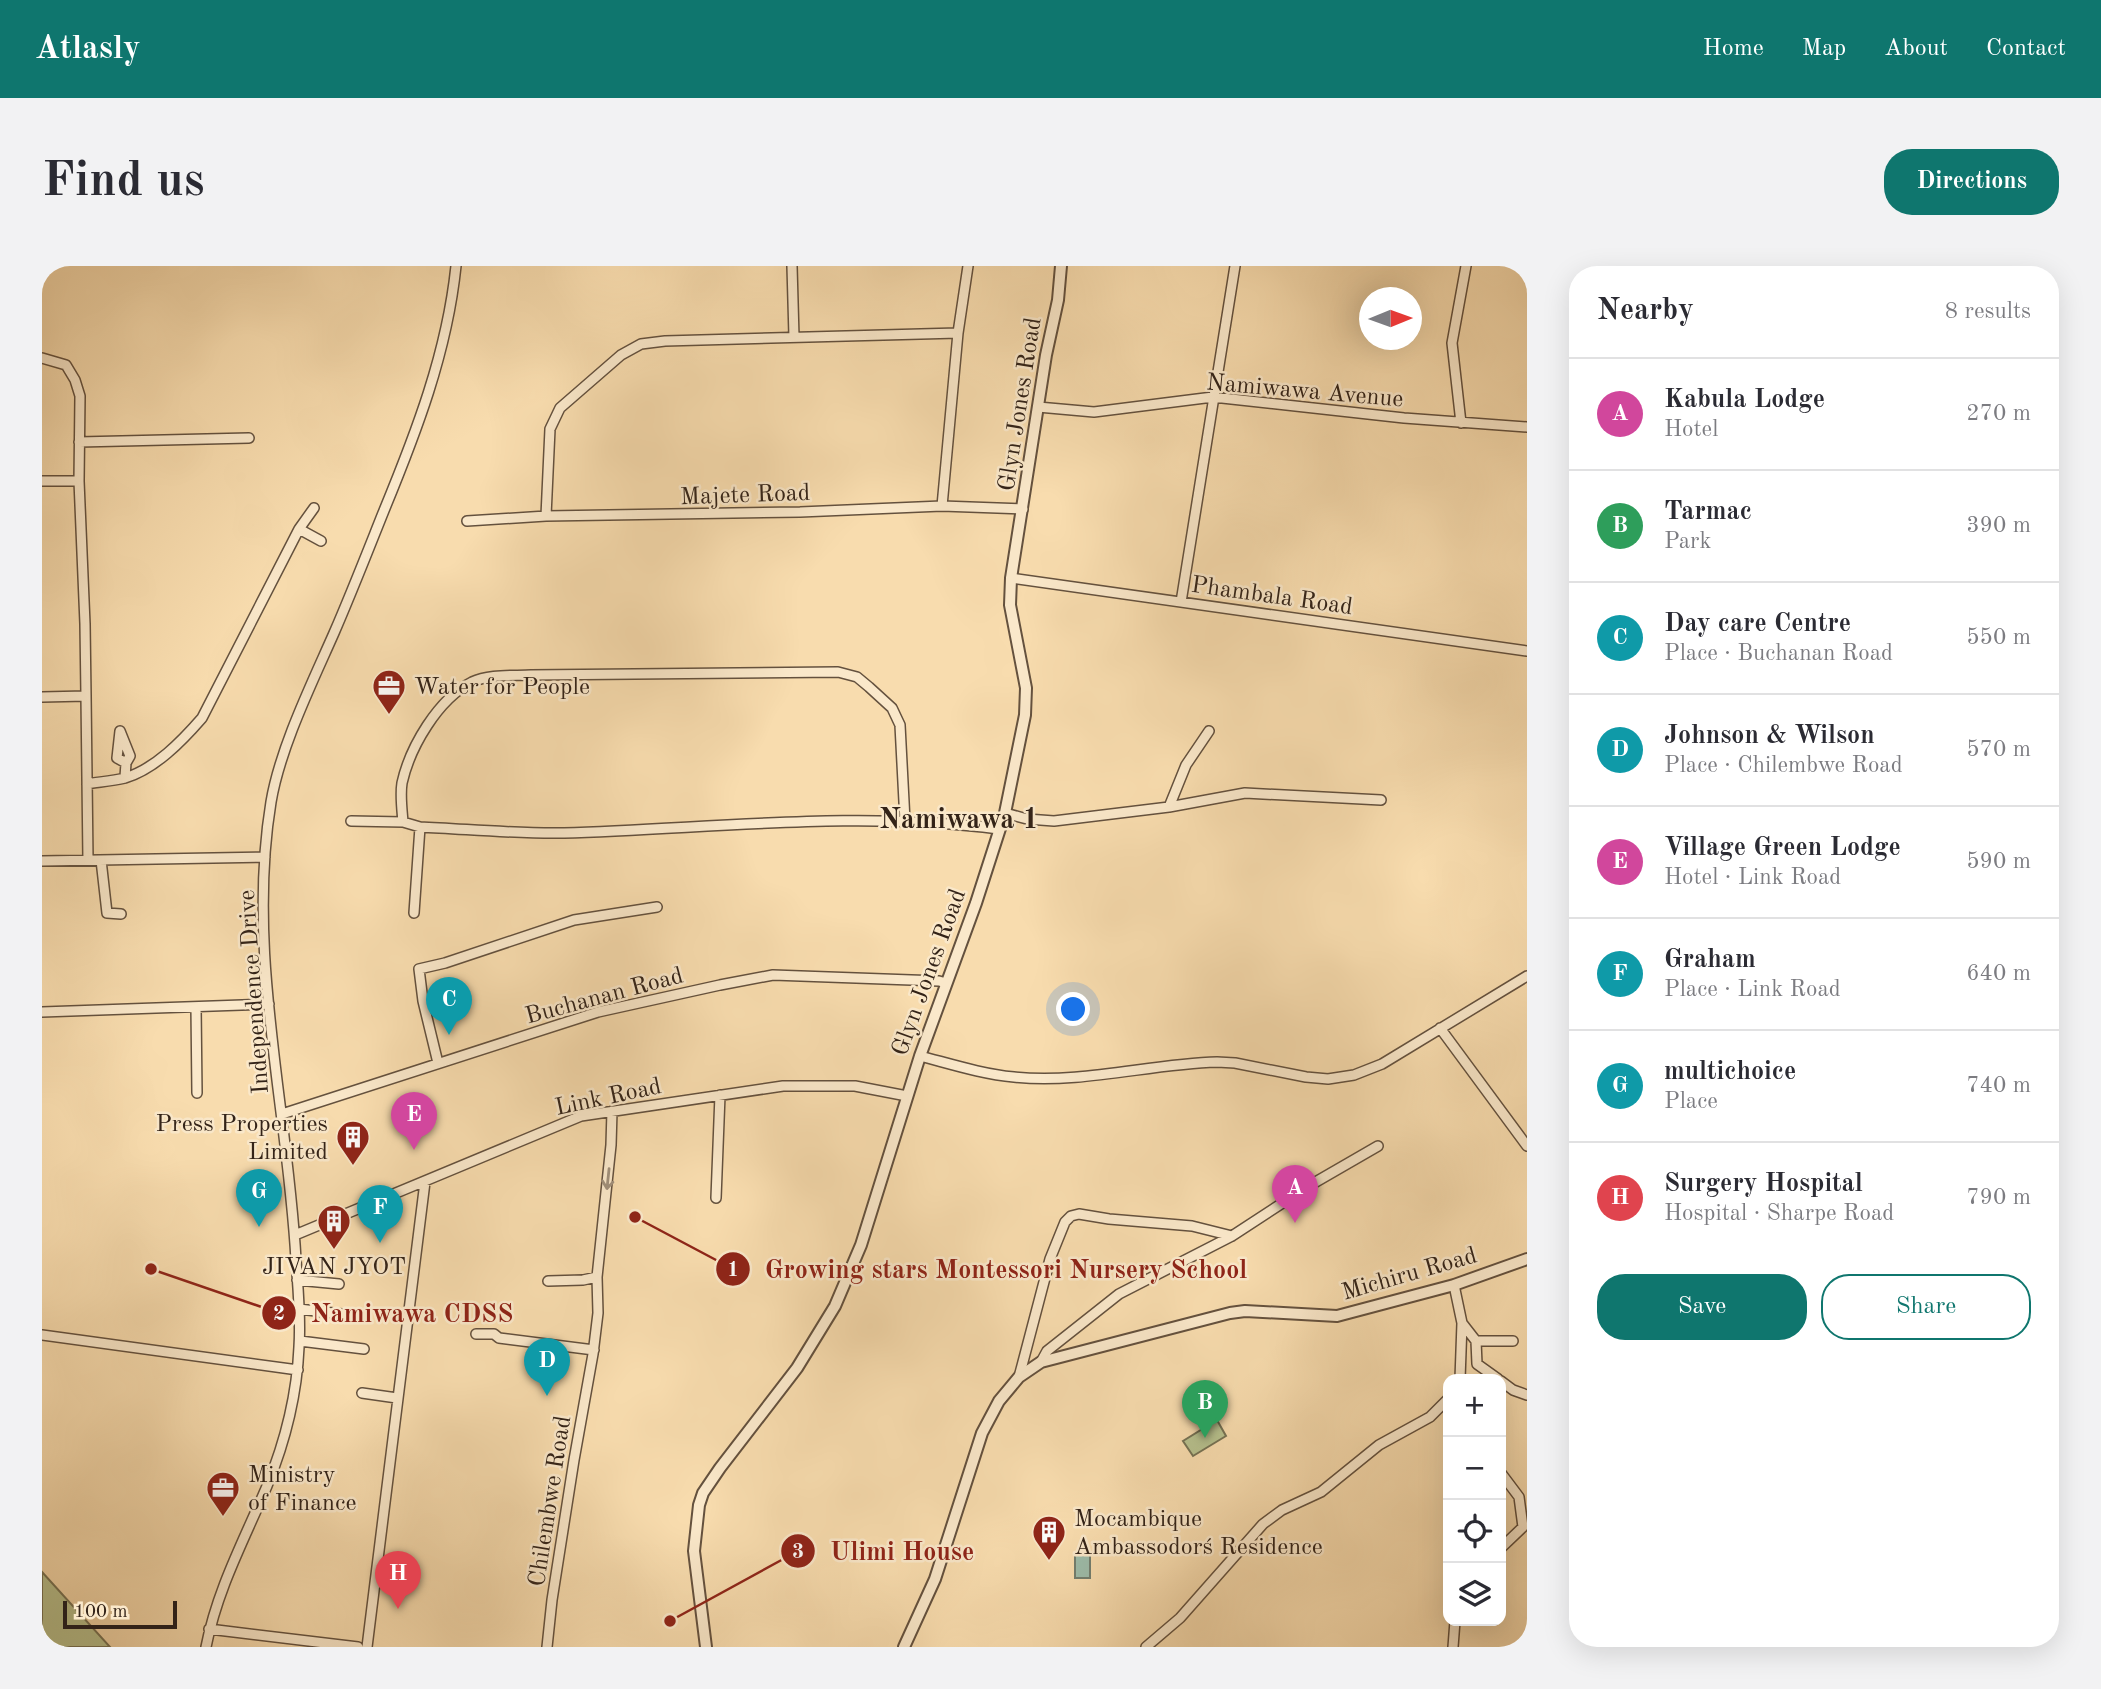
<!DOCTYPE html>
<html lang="en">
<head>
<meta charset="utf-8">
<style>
  body { margin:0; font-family:"Old Standard TT",serif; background:#f2f2f3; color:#2b2b33 }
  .controls { position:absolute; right:21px; bottom:21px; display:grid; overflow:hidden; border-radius:14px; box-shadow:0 7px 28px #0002 }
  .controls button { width:63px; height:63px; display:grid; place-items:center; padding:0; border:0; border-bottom:2px solid #e1e1e2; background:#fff; color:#2b2b33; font:35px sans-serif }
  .compass { position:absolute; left:1317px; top:21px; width:63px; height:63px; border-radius:50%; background:#fff; box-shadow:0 7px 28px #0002; rotate:89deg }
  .scale { position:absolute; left:21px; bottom:18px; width:114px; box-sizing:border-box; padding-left:7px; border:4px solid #332318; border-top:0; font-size:19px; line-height:24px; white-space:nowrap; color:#332318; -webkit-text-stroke:5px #fae8ca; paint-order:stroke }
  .you { position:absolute; left:1032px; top:744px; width:24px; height:24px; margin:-18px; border:5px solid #fff; border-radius:50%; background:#1a73e8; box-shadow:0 0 0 10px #1a73e833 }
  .badge { display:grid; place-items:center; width:46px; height:46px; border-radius:50%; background:#0f766e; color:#fff; font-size:23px; font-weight:700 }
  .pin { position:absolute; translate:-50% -58px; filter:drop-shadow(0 2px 4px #0008) }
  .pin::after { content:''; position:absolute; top:37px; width:24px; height:21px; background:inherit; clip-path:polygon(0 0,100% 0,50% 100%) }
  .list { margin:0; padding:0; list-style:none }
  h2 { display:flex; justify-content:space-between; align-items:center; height:91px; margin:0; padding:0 28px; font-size:30px }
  h2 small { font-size:23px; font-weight:400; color:#7c7c81 }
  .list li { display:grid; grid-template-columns:46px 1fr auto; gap:21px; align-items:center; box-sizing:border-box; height:112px; padding:0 28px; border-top:2px solid #e1e1e2 }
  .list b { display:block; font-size:26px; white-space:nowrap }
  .list p { margin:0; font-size:23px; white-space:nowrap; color:#7c7c81 }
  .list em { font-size:23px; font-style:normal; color:#7c7c81 }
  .actions { display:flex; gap:14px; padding:21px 28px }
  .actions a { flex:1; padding:16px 0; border:2px solid #0f766e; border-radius:28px; text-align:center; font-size:24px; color:#0f766e }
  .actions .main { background:#0f766e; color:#fff }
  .icon { flex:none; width:38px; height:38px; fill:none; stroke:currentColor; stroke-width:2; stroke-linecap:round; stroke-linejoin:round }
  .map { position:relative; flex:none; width:1485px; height:1381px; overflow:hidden; border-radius:28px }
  header { display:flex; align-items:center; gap:42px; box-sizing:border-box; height:98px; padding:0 35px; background:#0f766e; color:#fff }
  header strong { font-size:33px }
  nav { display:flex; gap:38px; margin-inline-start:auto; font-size:24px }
  .intro { display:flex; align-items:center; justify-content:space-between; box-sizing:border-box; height:168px; padding:0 42px }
  h1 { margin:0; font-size:49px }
  .button { padding:18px 32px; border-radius:28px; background:#0f766e; color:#fff; font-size:24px; font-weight:700 }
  main { display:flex; gap:42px; padding:0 42px }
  aside { flex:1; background:#fff; border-radius:28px; box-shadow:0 7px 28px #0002 }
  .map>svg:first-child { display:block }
  .green { fill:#b7c28f; stroke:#757254; stroke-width:2 }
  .water { fill:#9dbcaa; stroke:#737f70; stroke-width:2 }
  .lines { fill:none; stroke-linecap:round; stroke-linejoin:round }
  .minor-casing { stroke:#64513e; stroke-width:12 }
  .tertiary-casing { stroke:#64513e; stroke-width:14 }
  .minor { stroke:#fae8ca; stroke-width:9 }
  .tertiary { stroke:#fae8ca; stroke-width:10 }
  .oneway { stroke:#a08f7a }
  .labels { text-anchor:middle; stroke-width:5; stroke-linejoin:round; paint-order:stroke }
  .street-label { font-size:24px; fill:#332318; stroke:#fae8ca }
  .poi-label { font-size:24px; fill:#332318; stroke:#fae8ca; text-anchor:start }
  .quarter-label { font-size:28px; font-weight:bold; fill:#332318; stroke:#fae8ca }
  .leader { fill:none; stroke:#8f2418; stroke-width:2.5 }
  .callout-dot { fill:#8f2418; stroke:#fae8ca; stroke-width:2.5 }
  .mark-label { font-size:21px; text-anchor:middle; font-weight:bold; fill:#fff }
  .callout-label { font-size:26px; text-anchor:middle; font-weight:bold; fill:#8f2418; stroke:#fae8ca; stroke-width:5; stroke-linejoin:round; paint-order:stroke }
</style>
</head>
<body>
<header>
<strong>Atlasly</strong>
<nav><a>Home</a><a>Map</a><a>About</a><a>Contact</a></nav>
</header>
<div class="intro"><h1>Find us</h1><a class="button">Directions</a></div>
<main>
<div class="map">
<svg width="1485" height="1381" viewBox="0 0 1485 1381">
  <rect width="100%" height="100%" fill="#f8dcae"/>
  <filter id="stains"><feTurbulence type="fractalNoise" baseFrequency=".00286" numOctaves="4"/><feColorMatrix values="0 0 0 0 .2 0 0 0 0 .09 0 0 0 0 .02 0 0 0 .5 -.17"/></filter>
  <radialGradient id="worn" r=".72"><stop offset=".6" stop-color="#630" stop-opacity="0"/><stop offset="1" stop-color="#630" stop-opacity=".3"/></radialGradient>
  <path class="green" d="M1175 1154 1184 1170 1151 1190 1141 1175Z
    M0 1306 68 1381H0Z"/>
  <path class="water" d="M1033 1286H1048V1312H1033Z"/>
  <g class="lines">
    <defs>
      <path id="minor" d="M750 0 752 71
        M0 92 24 99 33 114 38 130 37 215
        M996 141 1052 146 1171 131 1362 152 1485 161
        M1419 157 1410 77 1424 0
        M37 176 207 172
        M0 215H37L43 358 44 430
        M900 240 916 67 926 0
        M272 242 257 263 279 275
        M504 250 508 163 518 142 579 89 599 78 623 75 916 67
        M425 255 504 250 758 246 900 240 981 243
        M969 312 1485 385
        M1139 336 1193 0
        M0 431 44 430 46 594
        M83 511 84 497 88 490 78 465 75 492 84 497
        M45 518C57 516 70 515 83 512 113 503 140 475 160 452L257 263
        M1127 541 1144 499 1167 465
        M963 547 985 553 1012 555 1127 541 1203 527 1339 534
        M309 555 361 556
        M863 555 858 459 850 442 827 421 815 411 796 406 489 409C470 410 447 408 430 416 396 433 368 481 360 517 358 529 360 544 361 556L378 561C425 563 474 568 522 567 666 563 813 544 957 563
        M59 594 65 647 79 648
        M0 595 223 591
        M372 647 378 561
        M154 741 155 827
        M0 746 227 738
        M1398 762 1485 880
        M878 790C909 798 940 808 972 811 1040 818 1107 798 1175 796L1193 797 1264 811 1286 813 1312 809 1340 798 1485 710
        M396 797 381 735 377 703 403 697 532 654 615 641
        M240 848 556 746 678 719 731 709 897 715 904 717
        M674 932 678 829
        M253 969 539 850 741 820H813L865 830
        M255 1014 297 1018
        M506 1015 541 1014 555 1011
        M1412 1019 1420 1057 1434 1075 1435 1098 1456 1113
        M257 1043 308 1049
        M434 1068H452L457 1072 552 1084
        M0 1069 256 1104
        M258 1075 322 1083
        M1434 1075H1471
        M999 1096 1005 1085 1077 1028 1190 970 1265 921 1336 880
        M977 1111 1008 993 1023 956 1029 950 1037 948 1067 953 1150 960 1190 970
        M1418 1113 1420 1057
        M1459 1115 1471 1124 1485 1129
        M320 1127 355 1132
        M1459 1207 1477 1231 1481 1261 1459 1282
        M167 1363 316 1381
        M164 1381C175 1324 202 1274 225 1220 243 1176 255 1128 257 1081 259 1052 256 1023 254 994 246 842 204 688 229 536 238 482 270 417 292 367 309 328 325 287 341 247 374 167 405 87 414 0
        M325 1381 383 916
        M505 1381 510 1334 532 1194 551 1088 556 1047 555 1011 569 879 570 845
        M1104 1381 1138 1352 1221 1258 1240 1244 1279 1226 1337 1179 1388 1151 1406 1133
        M1411 1381 1413 1355"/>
      <path id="tertiary" d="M664 1381 652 1285 657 1239 661 1227 678 1202 755 1102 793 1040 819 979 878 790 934 637 963 547 983 449 984 422 968 339 969 312 1004 89 1016 34 1019 0
        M862 1381 893 1313 940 1167 957 1135 977 1111 999 1096 1188 1047 1203 1045 1295 1050 1412 1019 1485 993"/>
    </defs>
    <use href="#minor" class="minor-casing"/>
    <use href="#tertiary" class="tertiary-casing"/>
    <use href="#minor" class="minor"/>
    <use href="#tertiary" class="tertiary"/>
  </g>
  <defs><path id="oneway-shaft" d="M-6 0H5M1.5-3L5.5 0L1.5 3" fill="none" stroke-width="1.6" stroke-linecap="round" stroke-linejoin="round" transform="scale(1.75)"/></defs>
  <use class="oneway" href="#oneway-shaft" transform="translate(566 913) rotate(96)"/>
  <defs>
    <symbol id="office-pin" viewBox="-11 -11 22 30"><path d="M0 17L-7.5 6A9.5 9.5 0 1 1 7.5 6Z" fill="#8f2418" stroke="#fae8ca"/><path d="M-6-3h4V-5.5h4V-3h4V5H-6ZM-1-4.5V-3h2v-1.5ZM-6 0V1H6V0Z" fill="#fff"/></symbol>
    <symbol id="building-pin" viewBox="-11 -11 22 30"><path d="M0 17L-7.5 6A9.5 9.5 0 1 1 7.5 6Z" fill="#8f2418" stroke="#fae8ca"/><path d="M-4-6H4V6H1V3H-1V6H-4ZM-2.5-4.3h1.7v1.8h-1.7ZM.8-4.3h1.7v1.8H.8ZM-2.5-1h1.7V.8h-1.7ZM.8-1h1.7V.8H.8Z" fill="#fff"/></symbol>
  </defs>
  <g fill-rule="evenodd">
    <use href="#office-pin" x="328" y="401" width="38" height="52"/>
    <use href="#building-pin" x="292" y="852" width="38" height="52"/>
    <use href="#building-pin" x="273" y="936" width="38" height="52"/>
    <use href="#office-pin" x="162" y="1203" width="38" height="52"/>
    <use href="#building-pin" x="988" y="1247" width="38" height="52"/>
  </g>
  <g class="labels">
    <g class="street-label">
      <text transform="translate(1263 124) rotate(5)" y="8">Namiwawa Avenue</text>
      <text transform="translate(977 138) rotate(-81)" y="8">Glyn Jones Road</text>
      <text transform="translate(703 228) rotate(-2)" y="8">Majete Road</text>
      <text transform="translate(1230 329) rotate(8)" y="8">Phambala Road</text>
      <text transform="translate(886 706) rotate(-70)" y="8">Glyn Jones Road</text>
      <text transform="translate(211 726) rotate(-94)" y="8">Independence Drive</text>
      <text transform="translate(562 729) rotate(-15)" y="8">Buchanan Road</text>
      <text transform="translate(566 830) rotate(-12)" y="8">Link Road</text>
      <text transform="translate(1367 1007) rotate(-16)" y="8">Michiru Road</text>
      <text transform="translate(507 1235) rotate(-81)" y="8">Chilembwe Road</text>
    </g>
    <g class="poi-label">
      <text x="372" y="428">Water for People</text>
      <text x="286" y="865" text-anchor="end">Press Properties<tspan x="286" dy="28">Limited</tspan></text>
      <text x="292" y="1008" text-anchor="middle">JIVAN JYOT</text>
      <text x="206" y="1216">Ministry<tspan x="206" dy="28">of Finance</tspan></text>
      <text x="1032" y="1260">Mocambique<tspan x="1032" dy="28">Ambassodorś Residence</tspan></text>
    </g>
    <g class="quarter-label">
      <text x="917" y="562">Namiwawa 1</text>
    </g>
  </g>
  <path class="leader" d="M593 951L691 1003M109 1003L237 1047M628 1355L756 1285"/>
  <g class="callout-dot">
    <circle cx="593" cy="951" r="7"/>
    <circle cx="109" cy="1003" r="7"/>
    <circle cx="628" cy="1355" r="7"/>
    <circle cx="691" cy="1003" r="18"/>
    <circle cx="237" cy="1047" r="18"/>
    <circle cx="756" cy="1285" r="18"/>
  </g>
  <g class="mark-label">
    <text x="691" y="1010">1</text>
    <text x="237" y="1054">2</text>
    <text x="756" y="1292">3</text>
  </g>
  <g class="callout-label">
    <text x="964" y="1012">Growing stars Montessori Nursery School</text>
    <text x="370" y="1056">Namiwawa CDSS</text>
    <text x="860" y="1294">Ulimi House</text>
  </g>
  <rect width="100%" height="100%" filter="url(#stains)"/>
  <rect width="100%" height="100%" fill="url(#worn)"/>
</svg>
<div class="controls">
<button>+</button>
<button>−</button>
<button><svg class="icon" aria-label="locate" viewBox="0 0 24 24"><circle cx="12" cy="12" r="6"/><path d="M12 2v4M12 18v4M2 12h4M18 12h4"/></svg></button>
<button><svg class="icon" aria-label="layers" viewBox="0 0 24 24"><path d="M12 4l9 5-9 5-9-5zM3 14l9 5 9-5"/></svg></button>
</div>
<svg class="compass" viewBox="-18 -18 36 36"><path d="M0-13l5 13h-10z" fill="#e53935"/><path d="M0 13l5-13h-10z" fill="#7c7c81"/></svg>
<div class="scale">100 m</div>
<div class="you"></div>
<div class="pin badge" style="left:1253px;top:957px;background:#d1479c">A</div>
<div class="pin badge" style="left:1163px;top:1172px;background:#2e9e5b">B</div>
<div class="pin badge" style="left:407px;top:769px;background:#0f9aa8">C</div>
<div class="pin badge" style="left:505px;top:1130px;background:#0f9aa8">D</div>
<div class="pin badge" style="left:372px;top:884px;background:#d1479c">E</div>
<div class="pin badge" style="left:338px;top:977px;background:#0f9aa8">F</div>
<div class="pin badge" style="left:217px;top:961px;background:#0f9aa8">G</div>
<div class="pin badge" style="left:356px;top:1343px;background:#e0444e">H</div>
</div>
<aside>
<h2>Nearby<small>8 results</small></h2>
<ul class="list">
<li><span class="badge" style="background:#d1479c">A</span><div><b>Kabula Lodge</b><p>Hotel</p></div><em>270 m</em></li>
<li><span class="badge" style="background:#2e9e5b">B</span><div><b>Tarmac</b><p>Park</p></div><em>390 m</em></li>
<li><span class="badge" style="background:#0f9aa8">C</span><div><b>Day care Centre</b><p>Place · Buchanan Road</p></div><em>550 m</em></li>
<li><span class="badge" style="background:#0f9aa8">D</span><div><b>Johnson &amp; Wilson</b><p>Place · Chilembwe Road</p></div><em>570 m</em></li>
<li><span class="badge" style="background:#d1479c">E</span><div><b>Village Green Lodge</b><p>Hotel · Link Road</p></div><em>590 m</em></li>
<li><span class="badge" style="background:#0f9aa8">F</span><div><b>Graham</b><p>Place · Link Road</p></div><em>640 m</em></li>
<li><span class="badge" style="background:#0f9aa8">G</span><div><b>multichoice</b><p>Place</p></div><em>740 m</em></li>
<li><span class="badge" style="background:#e0444e">H</span><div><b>Surgery Hospital</b><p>Hospital · Sharpe Road</p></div><em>790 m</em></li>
</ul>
<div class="actions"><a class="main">Save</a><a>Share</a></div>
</aside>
</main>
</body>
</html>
